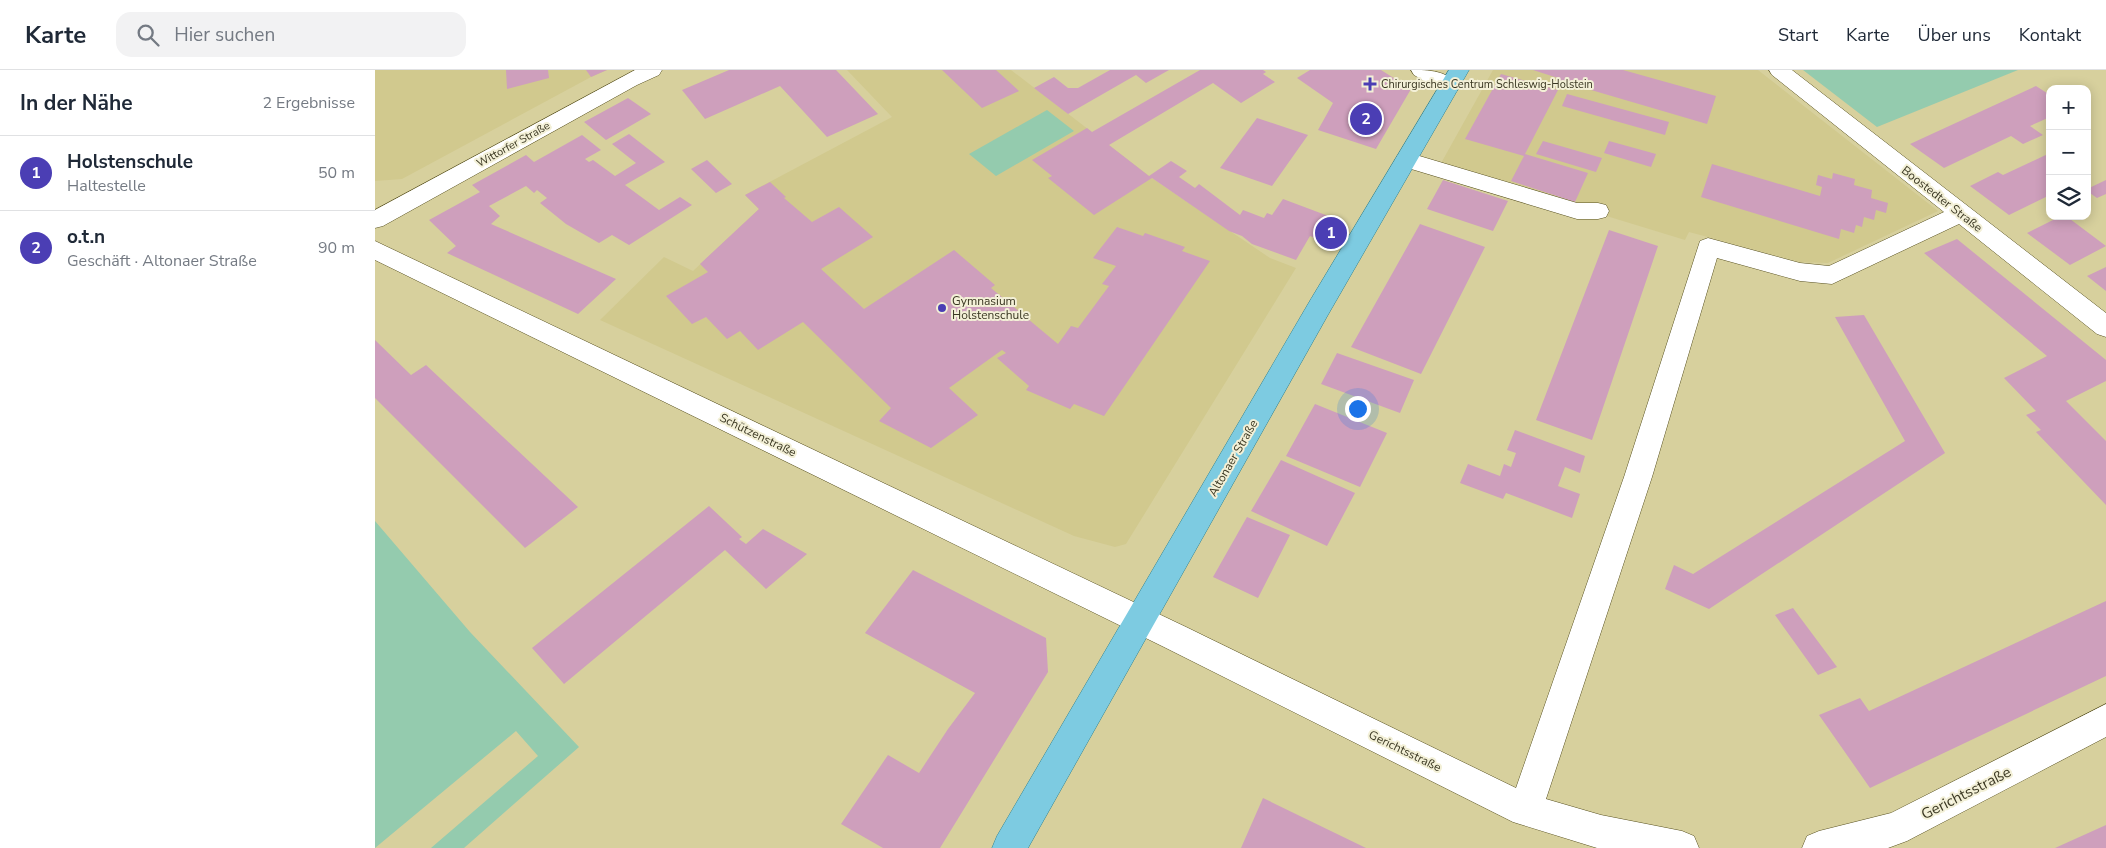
<!DOCTYPE html>
<html lang="de">
<head>
<meta charset="utf-8">
<style>
  body { margin:0; font-family:"Nunito Sans",sans-serif; background:#f2f2f3; color:#1f2937 }
  .controls { position:absolute; right:15px; top:15px; display:grid; overflow:hidden; border-radius:10px; box-shadow:0 2px 12px #0003 }
  .controls button { width:45px; height:45px; display:grid; place-items:center; padding:0; border:0; border-bottom:1px solid #e0e1e3; background:#fff; color:#1f2937; font:25px sans-serif }
  .you { position:absolute; left:982px; top:338px; width:18px; height:18px; margin:-12px; border:4px solid #fff; border-radius:50%; background:#1a73e8; box-shadow:0 0 0 8px #1a73e833 }
  .badge { display:grid; place-items:center; width:32px; height:32px; border-radius:50%; background:#4b3eb4; color:#fff; font-size:16px; font-weight:700 }
  .pin { position:absolute; translate:-50% -50%; border:2px solid #fff; box-shadow:0 1px 5px #0006 }
  .list { margin:0; padding:0; list-style:none }
  h2 { display:flex; justify-content:space-between; align-items:center; height:65px; margin:0; padding:0 20px; font-size:21px }
  h2 small { font-size:16px; font-weight:400; color:#747a83 }
  .list li { display:grid; grid-template-columns:32px 1fr auto; gap:15px; align-items:center; box-sizing:border-box; height:75px; padding:0 20px; border-top:1px solid #e0e1e3 }
  .list b { display:block; font-size:19px; white-space:nowrap }
  .list p { margin:0; font-size:16px; white-space:nowrap; color:#747a83 }
  .list em { font-size:16px; font-style:normal; color:#747a83 }
  .icon { flex:none; width:28px; height:28px; fill:none; stroke:currentColor; stroke-width:2; stroke-linecap:round; stroke-linejoin:round }
  .map { position:relative; flex:none; width:1731px; height:778px; overflow:hidden }
  header { display:flex; align-items:center; gap:30px; box-sizing:border-box; height:70px; padding:0 25px; background:#fff; border-bottom:1px solid #e0e1e3 }
  header strong { font-size:24px }
  nav { display:flex; gap:28px; margin-inline-start:auto; font-size:18px }
  .search { width:350px; height:45px; background:#f2f2f3; display:flex; align-items:center; gap:12px; box-sizing:border-box; padding:0 18px; border-radius:15px; color:#747a83; font-size:19px }
  main { display:flex }
  aside { flex:1; background:#fff }
  .map>svg:first-child { display:block }
  .built { fill:#d1c98e }
  .green { fill:#94cbae }
  .building { fill:#ce9fbc }
  .lines { fill:none; stroke-linecap:round; stroke-linejoin:round }
  .minor-casing { stroke:#575020; stroke-width:1 }
  .major-casing { stroke:#2e8191; stroke-width:1 }
  .minor { fill:#fff; fill-rule:evenodd }
  .major { fill:#7dcbe1; fill-rule:evenodd }
  .poi-dot { fill:#4b3eb4; stroke:#f3f0d7; stroke-width:2 }
  .labels { text-anchor:middle; stroke-width:4; stroke-linejoin:round; paint-order:stroke }
  .far-poi-label { font-size:11px; fill:#3a3722; stroke:#f3f0d7; text-anchor:start }
  .far-street-label { font-size:11px; fill:#3a3722; stroke:#f3f0d7 }
  .street-label { font-size:12px; fill:#3a3722; stroke:#f3f0d7 }
  .poi-label { font-size:12px; fill:#3a3722; stroke:#f3f0d7; text-anchor:start }
  .near-street-label { font-size:15px; fill:#3a3722; stroke:#f3f0d7 }
</style>
</head>
<body>
<header>
<strong>Karte</strong>
<div class="search"><svg class="icon" aria-label="search" viewBox="0 0 24 24"><circle cx="10" cy="10" r="6"/><path d="M15 15l6 6"/></svg>Hier suchen</div>
<nav><a>Start</a><a>Karte</a><a>Über uns</a><a>Kontakt</a></nav>
</header>
<main>
<aside>
<h2>In der Nähe<small>2 Ergebnisse</small></h2>
<ul class="list">
<li><span class="badge">1</span><div><b>Holstenschule</b><p>Haltestelle</p></div><em>50 m</em></li>
<li><span class="badge">2</span><div><b>o.t.n</b><p>Geschäft · Altonaer Straße</p></div><em>90 m</em></li>
</ul>
</aside>
<div class="map">
<svg width="1731" height="778" viewBox="0 0 1731 778">
  <rect width="100%" height="100%" fill="#d7d09d"/>
  <path class="built" d="M0 0H232L216 7 27 109 0 111Z
    M472 0H636L774 106 849 157 895 188 921 198 751 474 740 477 699 466 225 250 289 187 318 201 384 139 370 125 517 47Z
    M1118 0H1383L1563 141 1453 193 1425 192 1314 162 1310 170 1065 95Z"/>
  <path class="green" d="M1428 0H1643L1502 57Z
    M672 40 699 61 621 106 594 84Z
    M0 451 95 562 204 677 89 778H56L163 686 141 661 0 778Z"/>
  <path class="building" d="M131 0H173L174 8 132 19Z
    M211 0H232L216 7Z
    M354 0H461L503 44 452 67 405 16 330 49 307 20Z
    M567 0H621L644 21 607 38Z
    M735 0H794L771 13 761 5 693 44 659 18 679 7 693 18H703Z
    M825 0H888L891 2 888 4 900 12 866 33 838 13 734 75 774 106 796 91 812 101 804 107 820 118 824 114 865 145 868 140 889 148 892 143 897 145 908 129 956 147 943 169 935 166 921 190 877 174 867 166 854 161 777 108 719 145 673 108 677 106 657 90 712 58 717 62Z
    M935 0H1006L1036 19 1001 79 943 60 958 33 922 8Z
    M1158 0H1248L1341 26 1332 54 1182 10 1183 8Z
    M1126 4 1183 20 1150 84 1213 103 1200 132 1136 111 1149 86 1090 69Z
    M1661 16 1675 25V47L1655 56 1668 65 1648 74 1636 66 1569 98 1535 74Z
    M1192 24 1294 52 1290 65 1187 36Z
    M253 28 276 44 231 70 209 52Z
    M882 48 933 65 897 116 845 98Z
    M254 64 290 92 250 115 284 140 305 127 317 135 254 175 237 165 224 173 191 154 165 133 172 128 162 120 159 123 151 116 114 136 125 146 116 154 241 209 203 244 72 183 81 176 54 150 105 122 97 115 151 85 159 92 207 65 226 80 210 89 214 92 218 90 240 106 261 93 237 74Z
    M1168 71 1227 88 1221 102 1161 84Z
    M1234 71 1281 84 1276 97 1229 83Z
    M1675 83V125L1634 145 1595 116 1623 102 1628 105Z
    M332 90 357 114 341 123 316 99Z
    M1337 94 1445 126 1447 117 1441 115 1443 105 1457 109 1458 103 1480 109 1479 115 1497 120 1496 128 1513 133 1511 143 1501 140 1499 150 1489 147 1487 157 1481 155 1479 163 1466 159 1464 169 1326 127Z
    M1068 110 1133 131 1118 161 1052 139Z
    M1731 110V124L1722 128 1712 121V119Z
    M395 112 411 127 409 128 437 152 464 137 498 167 446 199 489 239 579 180 620 215 616 218 683 274 696 256 703 258 734 216 727 214 741 196 718 188 742 157 768 166 770 163 810 177 807 181 835 191 729 346 699 334 695 339 651 320 654 316 622 288 631 283 627 280 574 318 603 345 556 378 504 351 516 338 428 252 383 280 365 261 352 269 331 247 317 254 291 226 333 202 325 194 384 139 370 125Z
    M1686 146H1691L1731 176 1695 195 1652 163Z
    M1045 154 1110 177 1046 304 976 277Z
    M1234 160 1283 176 1217 370 1161 350Z
    M1582 169 1731 290V311L1691 331 1731 371V435L1661 362 1666 360 1651 345 1661 341 1629 308 1672 286 1549 183Z
    M1731 197V221L1712 206Z
    M1489 245 1570 383 1334 539 1290 519 1299 495 1318 504 1530 371 1460 247Z
    M0 270 36 305 51 295 203 437 150 478 0 328Z
    M962 283 1039 310 1025 343 946 314Z
    M940 334 1012 363 985 417 911 386Z
    M1140 360 1210 386 1205 403 1190 397 1183 416 1205 424 1197 448 1131 423 1128 429 1085 413 1093 394 1125 406 1129 394 1136 397 1141 383 1132 380Z
    M906 390 980 423 952 476 876 441Z
    M334 436 367 467 364 469 371 474 388 459 432 484 391 519 350 480 189 614 157 578Z
    M872 447 915 465 883 528 838 507Z
    M538 500 671 568 673 602 565 778H508L466 754 513 685 544 703 573 659 600 623 490 563Z
    M1731 531V606L1495 718 1444 645 1485 628 1494 641Z
    M1418 538 1462 597 1443 605 1400 545Z
    M888 728 991 778H866Z
    M1731 755V778H1680Z"/>
  <g class="lines">
    <defs>
      <path id="minor" d="M260 0H287L284 5 262 15 8 156 0 158V140Z
        M1036 0C1054 0 1073 0 1084 17L1081 22C1066 26 1052 12 1039 5Z
        M1394 0H1417L1731 243V267L1722 264 1584 154 1457 214 1425 211 1342 188 1277 407 1171 729 1226 745 1307 761 1319 766 1324 778H1222L1138 752 789 577 0 190V171L811 557 1141 718 1249 407 1325 171 1333 168 1425 193 1454 196 1569 142 1397 5Z
        M1031 82 1202 133H1223L1231 135 1234 141 1231 147 1223 149H1202L1023 95 1020 90 1023 85Z
        M1731 634V667L1532 771 1513 778H1427L1432 766 1444 761 1516 743Z"/>
      <path id="major" d="M1074 0H1094L954 243 653 778H617L622 766 936 229Z"/>
    </defs>
    <use href="#minor" class="minor-casing"/>
    <use href="#major" class="major-casing"/>
    <use href="#minor" class="minor"/>
    <use href="#major" class="major"/>
  </g>
  <g class="poi-dot">
    <path d="M992.5 6.5h5v5h5v5h-5v5h-5v-5h-5v-5h5z"/>
    <circle cx="567" cy="238" r="5"/>
  </g>
  <g class="labels">
    <g class="far-poi-label">
      <text x="1006" y="18">Chirurgisches Centrum Schleswig-Holstein</text>
    </g>
    <g class="far-street-label">
      <text transform="translate(138 74) rotate(-29)" y="4">Wittorfer Straße</text>
    </g>
    <g class="street-label">
      <text transform="translate(1567 129) rotate(38)" y="4">Boostedter Straße</text>
      <text transform="translate(383 365) rotate(26)" y="4">Schützenstraße</text>
      <text transform="translate(858 388) rotate(-60)" y="4">Altonaer Straße</text>
      <text transform="translate(1030 681) rotate(26)" y="4">Gerichtsstraße</text>
    </g>
    <g class="poi-label">
      <text x="577" y="235">Gymnasium<tspan x="577" dy="14">Holstenschule</tspan></text>
    </g>
    <g class="near-street-label">
      <text transform="translate(1591 723) rotate(-27)" y="5">Gerichtsstraße</text>
    </g>
  </g>
</svg>
<div class="controls">
<button>+</button>
<button>−</button>
<button><svg class="icon" aria-label="layers" viewBox="0 0 24 24"><path d="M12 4l9 5-9 5-9-5zM3 14l9 5 9-5"/></svg></button>
</div>
<div class="you"></div>
<div class="pin badge" style="left:956px;top:163px">1</div>
<div class="pin badge" style="left:991px;top:49px">2</div>
</div>
</main>
</body>
</html>
